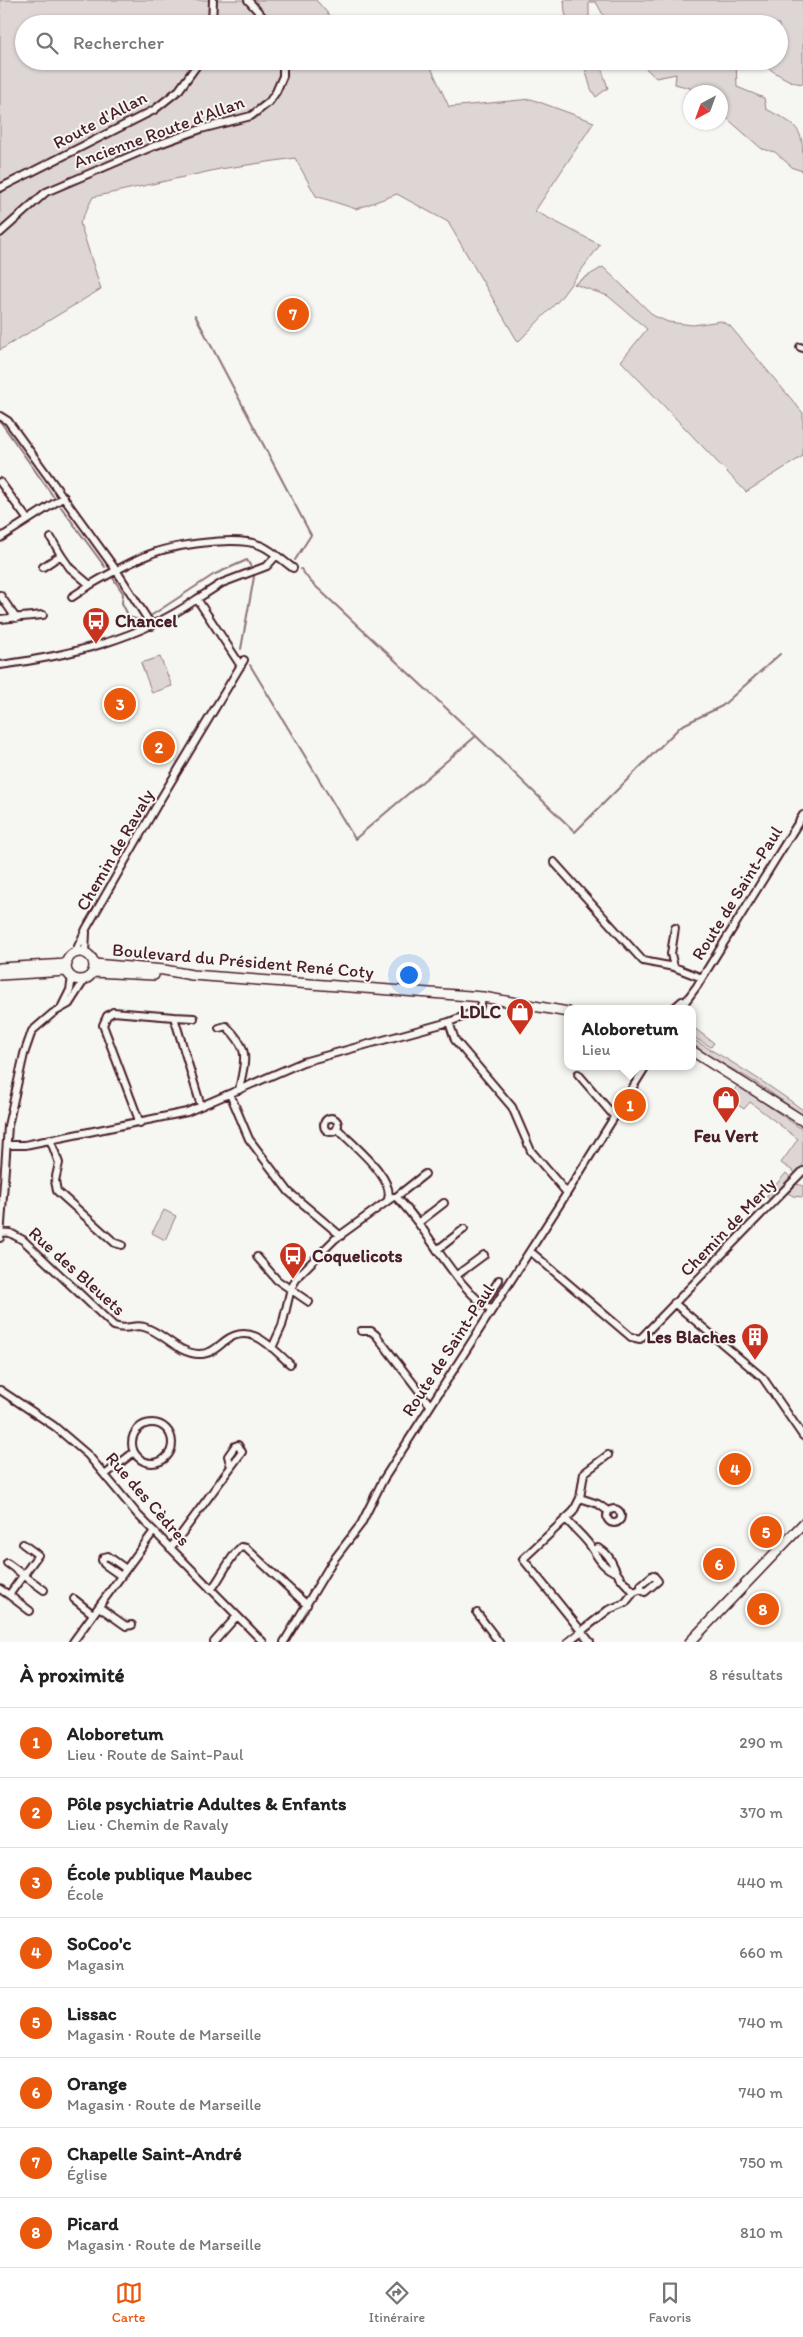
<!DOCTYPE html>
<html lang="fr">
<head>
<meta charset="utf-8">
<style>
  body { margin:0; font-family:Itim,sans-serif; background:#f6f6f6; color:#222 }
  .compass { position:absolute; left:683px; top:85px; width:45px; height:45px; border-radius:50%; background:#fff; box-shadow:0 1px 4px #0004; rotate:221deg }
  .you { position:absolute; left:408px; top:974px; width:18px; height:18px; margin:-12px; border:4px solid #fff; border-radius:50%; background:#1a73e8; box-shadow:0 0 0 8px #1a73e833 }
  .badge { display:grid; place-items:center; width:32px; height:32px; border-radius:50%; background:#ea580c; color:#fff; font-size:16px; font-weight:700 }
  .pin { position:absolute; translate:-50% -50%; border:2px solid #fff; box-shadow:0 1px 5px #0006 }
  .popup { position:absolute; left:564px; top:1005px; width:132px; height:65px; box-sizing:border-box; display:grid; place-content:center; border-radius:10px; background:#fff; filter:drop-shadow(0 1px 4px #0005); font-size:16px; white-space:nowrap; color:#767676 }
  .popup b { font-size:19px; color:#222 }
  .popup::after { content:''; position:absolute; left:50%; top:100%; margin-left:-10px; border:10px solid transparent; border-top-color:#fff }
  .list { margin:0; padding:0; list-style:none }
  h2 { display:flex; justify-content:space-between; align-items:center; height:65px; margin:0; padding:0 20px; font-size:21px }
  h2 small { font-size:16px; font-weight:400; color:#767676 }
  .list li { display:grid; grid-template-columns:32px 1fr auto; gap:15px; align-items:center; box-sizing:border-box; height:70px; padding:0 20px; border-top:1px solid #e0e0e0 }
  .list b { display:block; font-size:19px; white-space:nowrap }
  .list p { margin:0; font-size:16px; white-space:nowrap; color:#767676 }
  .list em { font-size:16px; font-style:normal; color:#767676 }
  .icon { flex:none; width:28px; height:28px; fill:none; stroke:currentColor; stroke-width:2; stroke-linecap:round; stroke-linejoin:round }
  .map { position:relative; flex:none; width:803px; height:1642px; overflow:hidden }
  .search { position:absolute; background:#fff; box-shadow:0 1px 4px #0004; left:15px; right:15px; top:15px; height:55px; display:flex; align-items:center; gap:12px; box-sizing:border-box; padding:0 18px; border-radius:28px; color:#767676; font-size:19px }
  .sheet { height:625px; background:#fff }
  nav { display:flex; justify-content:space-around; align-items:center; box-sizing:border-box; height:70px; border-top:1px solid #e0e0e0; background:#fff; font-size:14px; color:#767676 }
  nav a { display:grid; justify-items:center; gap:2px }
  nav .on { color:#ea580c }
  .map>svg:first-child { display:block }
  .green { fill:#ddd6d5; stroke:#947a80 }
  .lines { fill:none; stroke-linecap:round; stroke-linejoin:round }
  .stream { stroke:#8e747a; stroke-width:2 }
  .minor-casing { stroke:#4a1f2b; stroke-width:10 }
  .major-casing { stroke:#4a1f2b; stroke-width:12 }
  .minor { stroke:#f6f6f2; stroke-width:6 }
  .major { stroke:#f6f6f2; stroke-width:9 }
  .labels { text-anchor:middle; stroke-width:4; stroke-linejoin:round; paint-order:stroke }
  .street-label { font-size:18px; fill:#4a1f2b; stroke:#f6f6f2 }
  .poi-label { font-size:18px; font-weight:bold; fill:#4a1f2b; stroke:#f6f6f2; text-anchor:start }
</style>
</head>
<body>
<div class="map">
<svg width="803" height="1642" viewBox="0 0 803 1642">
  <rect width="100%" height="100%" fill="#f6f6f2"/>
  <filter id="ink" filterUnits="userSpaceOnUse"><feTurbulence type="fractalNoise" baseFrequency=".02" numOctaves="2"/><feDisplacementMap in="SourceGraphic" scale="10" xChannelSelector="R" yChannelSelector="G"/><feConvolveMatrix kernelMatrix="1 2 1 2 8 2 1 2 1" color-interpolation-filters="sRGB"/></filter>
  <g filter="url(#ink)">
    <path class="green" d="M0 0H316L337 24H24V61H428L449 107 531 99 594 122 535 211 600 245 559 300 518 342 448 222 397 194 356 209 316 196 295 158 220 169 93 197 80 223 101 289 0 350Z
      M564 0H803V84C786 83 771 68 755 61H779V24H608L596 2H589V24H570L565 13Z
      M583 61H599L608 88 596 97 591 89Z
      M638 61H736L737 87 764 98 766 109C803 128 803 129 803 171L793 168 775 152 762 149 721 113 720 92H692L690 88 675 84 676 74 656 78Z
      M603 267 654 316 668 322 693 325 721 321 730 326 803 413V456L746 492 621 361 647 329 608 296 574 284Z
      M160 657 172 686 152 693 141 663Z
      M693 1027 714 1043 711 1047 693 1037Z
      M692 1039C731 1061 768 1084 803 1110V1115L755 1082 693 1047Z
      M738 1085 803 1130V1166L796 1173 781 1163 798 1139 750 1102 744 1109 728 1098Z
      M786 1173 790 1177 771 1200 766 1196Z
      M797 1184 803 1186V1197L793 1196 788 1193Z
      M164 1210 176 1216 165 1240 152 1233Z"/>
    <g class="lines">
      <path class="stream" d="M195 315 311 535 295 560
        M0 421 53 496
        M61 507 105 567
        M301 569 310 581 476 736
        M113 578 123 593 122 603 129 617 142 621
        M152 615 213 575 247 560 251 567
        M241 649 254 577
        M250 665 355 839 476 736 575 832 681 726 722 706 780 654"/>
      <defs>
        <path id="minor" d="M248 0 269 24
          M212 24 213 0
          M0 188 154 110 179 90 200 61
          M0 233 46 192 154 146 201 129 251 116 269 102 276 92 283 76V61
          M800 347 803 348
          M0 416 8 421 116 570 152 626
          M0 482 28 520
          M0 538 64 497
          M51 538 61 555
          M43 567 61 555 70 568 90 585C109 574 128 563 148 555 172 545 238 535 262 546 273 551 283 561 293 568
          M0 595 16 618
          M72 597 90 585
          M197 599 222 583 267 566 276 556
          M0 619 43 615
          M0 665C68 656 140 639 197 599L241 666
          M554 862 643 961 674 967 702 978
          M75 953 86 929 157 805 244 660
          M85 953 86 932
          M674 967 671 954 675 928
          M62 1006 70 990 72 977
          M673 1009 682 1001
          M680 1009 697 986 803 815
          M174 1017 194 1018
          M449 1022 455 1040 512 1107 531 1151 567 1193
          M219 1028 226 1026C251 1050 245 1059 239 1090
          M578 1074 614 1116
          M230 1094 249 1139 289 1192 341 1236
          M324 1125a7 7 0 1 1 14 0a7 7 0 1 1-14 0Z
          M140 1123 103 1025 107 1016 113 1012 174 1017 201 1106
          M337 1128C351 1144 395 1177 388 1199
          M50 1139 59 1163 55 1181 57 1191 115 1243 122 1245
          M7 1145H25L187 1112 303 1062 449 1022 475 1012 479 1009 483 997
          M396 1197 425 1174
          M418 1223 444 1203
          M0 1232 10 1233 23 1240 114 1326C127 1331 133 1324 144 1327 163 1332 178 1354 199 1354 211 1354 216 1348 225 1341 251 1321 272 1348 290 1364
          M0 1238 8 1126 24 1054 32 1031 53 1013 69 1004 85 979
          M437 1250 464 1229
          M530 1251 631 1337 640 1339 803 1171
          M257 1257 277 1280 309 1302
          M457 1275 484 1255
          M674 1303 763 1378 803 1436
          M483 1305 499 1280
          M361 1331H371L376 1335 430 1405
          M272 1348 282 1326 291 1288 299 1275 335 1239 393 1197H396C428 1227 455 1289 492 1310
          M0 1390 54 1426 88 1455 138 1515 263 1642
          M132 1443a20 20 0 1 1 40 0a20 20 0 1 1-40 0Z
          M106 1474 134 1452
          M580 1498 598 1504 608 1511
          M607 1516a7 7 0 1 1 14 0a7 7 0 1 1-14 0Z
          M566 1519C574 1529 587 1539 593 1550 599 1560 605 1569 616 1572
          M170 1548 177 1540 242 1452 238 1445 235 1446 228 1456 231 1467
          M593 1550 598 1548C610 1553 612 1564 617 1573 621 1580 628 1586 634 1592
          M7 1563 44 1590
          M121 1576 104 1564 102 1560 104 1557 108 1556 126 1569
          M0 1589 9 1595 38 1555 23 1544
          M211 1590C222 1577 229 1557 241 1547L246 1548 307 1605
          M9 1595 30 1611
          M74 1599 93 1614
          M99 1607 126 1626 132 1625
          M477 1613 499 1642
          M73 1642 154 1531
          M214 1642 237 1616
          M284 1642 332 1562 361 1524 383 1480 567 1193 646 1066
          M568 1642 608 1610 625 1603 634 1592 641 1589V1585L653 1575 658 1581 645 1592 641 1589
          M590 1642 523 1559 573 1512 580 1498 584 1473 608 1455"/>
        <path id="major" d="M66 966a14 14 0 1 1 28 0a14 14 0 1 1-28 0Z
          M94 964 164 970 192 975 483 997 568 1012
          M0 968 67 964
          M93 972 154 975
          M0 975 67 971
          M692 1051 803 1121
          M690 1642 803 1524"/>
      </defs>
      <use href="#minor" class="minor-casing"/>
      <use href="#major" class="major-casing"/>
      <use href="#minor" class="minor"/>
      <use href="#major" class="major"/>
    </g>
  </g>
  <defs>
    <symbol id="bus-pin" viewBox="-11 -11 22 30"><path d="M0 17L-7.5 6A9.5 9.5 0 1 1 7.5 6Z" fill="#c8321e" stroke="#f6f6f2"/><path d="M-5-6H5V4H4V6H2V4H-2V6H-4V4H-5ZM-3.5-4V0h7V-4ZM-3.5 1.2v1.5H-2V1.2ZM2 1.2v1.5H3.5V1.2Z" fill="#fff"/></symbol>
    <symbol id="shop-pin" viewBox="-11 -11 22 30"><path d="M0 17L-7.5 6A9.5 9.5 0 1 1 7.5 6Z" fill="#c8321e" stroke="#f6f6f2"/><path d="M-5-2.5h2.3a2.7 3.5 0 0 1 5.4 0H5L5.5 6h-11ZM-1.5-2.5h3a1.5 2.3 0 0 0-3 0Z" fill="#fff"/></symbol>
    <symbol id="building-pin" viewBox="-11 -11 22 30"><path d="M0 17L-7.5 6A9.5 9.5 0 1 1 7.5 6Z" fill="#c8321e" stroke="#f6f6f2"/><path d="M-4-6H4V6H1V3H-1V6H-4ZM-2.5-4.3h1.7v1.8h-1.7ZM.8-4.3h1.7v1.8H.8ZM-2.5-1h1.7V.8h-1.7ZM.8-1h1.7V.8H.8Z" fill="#fff"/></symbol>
  </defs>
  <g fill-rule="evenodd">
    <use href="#bus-pin" x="80" y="605" width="32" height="43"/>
    <use href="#shop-pin" x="504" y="996" width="32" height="43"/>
    <use href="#shop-pin" x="710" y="1084" width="32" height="43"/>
    <use href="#bus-pin" x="277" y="1240" width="32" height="43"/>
    <use href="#building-pin" x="739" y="1321" width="32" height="43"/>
  </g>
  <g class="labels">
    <g class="street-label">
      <text transform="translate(100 120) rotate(-28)" y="6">Route d'Allan</text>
      <text transform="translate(159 132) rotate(-20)" y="6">Ancienne Route d'Allan</text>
      <text transform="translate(115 850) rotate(-60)" y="6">Chemin de Ravaly</text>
      <text transform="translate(737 893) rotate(-58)" y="6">Route de Saint-Paul</text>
      <text transform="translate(243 961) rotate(5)" y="6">Boulevard du Président René Coty</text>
      <text transform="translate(728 1227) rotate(-46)" y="6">Chemin de Merly</text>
      <text transform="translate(77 1271) rotate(42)" y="6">Rue des Bleuets</text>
      <text transform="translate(448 1350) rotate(-57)" y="6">Route de Saint-Paul</text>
      <text transform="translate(148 1499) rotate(49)" y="6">Rue des Cèdres</text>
    </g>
    <g class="poi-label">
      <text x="115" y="627">Chancel</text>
      <text x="501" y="1018" text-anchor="end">LDLC</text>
      <text x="726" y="1142" text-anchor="middle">Feu Vert</text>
      <text x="312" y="1262">Coquelicots</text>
      <text x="736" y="1343" text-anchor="end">Les Blaches</text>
    </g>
  </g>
</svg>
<svg class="compass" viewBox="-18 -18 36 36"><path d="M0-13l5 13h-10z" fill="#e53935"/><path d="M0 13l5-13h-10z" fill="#767676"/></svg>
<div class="you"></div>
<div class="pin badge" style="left:630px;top:1105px">1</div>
<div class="popup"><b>Aloboretum</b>Lieu</div>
<div class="pin badge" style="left:159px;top:747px">2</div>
<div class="pin badge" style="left:120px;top:704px">3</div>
<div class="pin badge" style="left:735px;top:1469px">4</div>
<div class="pin badge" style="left:766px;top:1532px">5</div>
<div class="pin badge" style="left:719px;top:1564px">6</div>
<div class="pin badge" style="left:293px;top:314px">7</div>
<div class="pin badge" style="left:763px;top:1609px">8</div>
<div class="search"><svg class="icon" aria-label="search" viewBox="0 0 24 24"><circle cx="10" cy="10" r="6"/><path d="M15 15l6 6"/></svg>Rechercher</div>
</div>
<section class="sheet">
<h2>À proximité<small>8 résultats</small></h2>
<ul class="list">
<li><span class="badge">1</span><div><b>Aloboretum</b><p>Lieu · Route de Saint-Paul</p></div><em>290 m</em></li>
<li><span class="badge">2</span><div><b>Pôle psychiatrie Adultes &amp; Enfants</b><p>Lieu · Chemin de Ravaly</p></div><em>370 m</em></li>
<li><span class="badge">3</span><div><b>École publique Maubec</b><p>École</p></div><em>440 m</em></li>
<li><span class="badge">4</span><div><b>SoCoo'c</b><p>Magasin</p></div><em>660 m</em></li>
<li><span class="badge">5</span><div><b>Lissac</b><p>Magasin · Route de Marseille</p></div><em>740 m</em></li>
<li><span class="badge">6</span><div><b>Orange</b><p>Magasin · Route de Marseille</p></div><em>740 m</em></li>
<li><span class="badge">7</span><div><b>Chapelle Saint-André</b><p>Église</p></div><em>750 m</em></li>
<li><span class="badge">8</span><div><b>Picard</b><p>Magasin · Route de Marseille</p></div><em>810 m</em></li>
</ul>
</section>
<nav>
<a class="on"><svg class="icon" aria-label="map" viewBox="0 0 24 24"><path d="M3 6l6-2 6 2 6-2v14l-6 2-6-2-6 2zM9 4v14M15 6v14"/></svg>Carte</a>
<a><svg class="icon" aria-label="directions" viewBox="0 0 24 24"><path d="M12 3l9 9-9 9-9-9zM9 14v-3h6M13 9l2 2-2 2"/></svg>Itinéraire</a>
<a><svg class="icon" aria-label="saved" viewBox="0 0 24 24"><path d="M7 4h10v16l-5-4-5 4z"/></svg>Favoris</a>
</nav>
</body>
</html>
